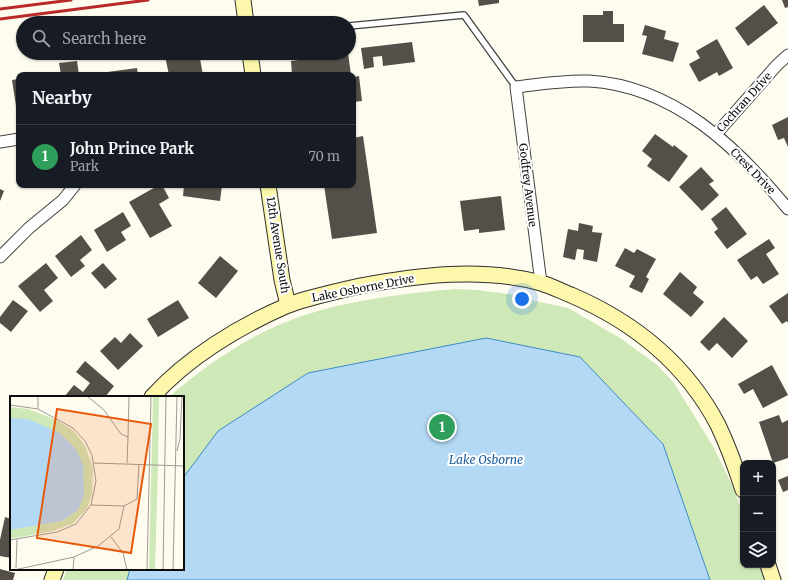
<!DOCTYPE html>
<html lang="en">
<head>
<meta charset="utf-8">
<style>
  body { margin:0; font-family:Merriweather,serif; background:#242831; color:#f1f3f6 }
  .controls { position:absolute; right:12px; bottom:12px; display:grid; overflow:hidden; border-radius:8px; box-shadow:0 1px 3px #0004 }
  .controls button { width:36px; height:36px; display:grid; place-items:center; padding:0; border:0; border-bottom:1px solid #363941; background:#171b24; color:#f1f3f6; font:20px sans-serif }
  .you { position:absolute; left:522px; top:299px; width:14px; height:14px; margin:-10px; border:3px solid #fff; border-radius:50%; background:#1a73e8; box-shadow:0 0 0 6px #1a73e833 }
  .badge { display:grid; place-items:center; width:26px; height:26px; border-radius:50%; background:#db2777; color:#fff; font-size:13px; font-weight:700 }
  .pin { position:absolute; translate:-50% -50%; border:2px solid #fff; box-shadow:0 1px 4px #0006 }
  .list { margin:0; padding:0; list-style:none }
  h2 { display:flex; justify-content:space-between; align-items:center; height:52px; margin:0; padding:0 16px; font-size:17px }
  h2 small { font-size:13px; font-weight:400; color:#9ea1a6 }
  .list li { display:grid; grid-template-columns:26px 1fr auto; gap:12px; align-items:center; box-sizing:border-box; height:64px; padding:0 16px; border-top:1px solid #363941 }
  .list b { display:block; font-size:15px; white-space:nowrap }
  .list p { margin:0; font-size:13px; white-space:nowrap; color:#9ea1a6 }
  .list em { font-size:13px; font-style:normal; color:#9ea1a6 }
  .icon { flex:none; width:22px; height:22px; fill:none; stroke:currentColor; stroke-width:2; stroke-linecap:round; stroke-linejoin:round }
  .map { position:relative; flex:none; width:788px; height:580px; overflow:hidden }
  .search { position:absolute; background:#171b24; box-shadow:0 1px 3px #0004; left:16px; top:16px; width:340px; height:44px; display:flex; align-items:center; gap:10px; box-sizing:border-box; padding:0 14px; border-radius:22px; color:#9ea1a6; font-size:15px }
  .panel { position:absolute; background:#171b24; box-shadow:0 1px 3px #0004; left:16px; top:72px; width:340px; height:116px; border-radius:8px }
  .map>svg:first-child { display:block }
  .green { fill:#cfe8b8 }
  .water { fill:#b4d9f4; stroke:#3d8bc9 }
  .building { fill:#554f4a }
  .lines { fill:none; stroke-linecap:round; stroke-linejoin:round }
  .lane-casing { stroke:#404040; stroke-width:8 }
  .street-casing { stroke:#404040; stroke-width:13 }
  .secondary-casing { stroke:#2f2f2f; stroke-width:17 }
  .lane { stroke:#fff; stroke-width:5.5 }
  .street { stroke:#fff; stroke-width:11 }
  .secondary { stroke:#fcf7ab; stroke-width:15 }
  .rail { stroke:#b92929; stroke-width:3 }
  .labels { text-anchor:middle; stroke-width:4; stroke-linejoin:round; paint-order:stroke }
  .street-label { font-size:11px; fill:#0d0d0d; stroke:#fff }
  .water-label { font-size:12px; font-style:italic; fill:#1a5d9b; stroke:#fff }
  .inset-road { fill:none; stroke:#9e9c94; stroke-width:1 }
  .view { fill:#e8590c; fill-opacity:0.15; stroke:#e8590c; stroke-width:2 }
  .inset-edge { fill:none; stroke:#0d0d0d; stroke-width:2 }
</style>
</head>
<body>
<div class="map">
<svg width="788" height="580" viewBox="0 0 788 580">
  <rect width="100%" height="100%" fill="#fefcee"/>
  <path class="green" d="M456 289 477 290 517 295 535 301 568 308 620 338 656 364 674 383 714 448 733 487 743 515V565H760L765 580H63L67 569H183V397H169C211 360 263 326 318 311 363 298 410 293 456 289Z"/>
  <path class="water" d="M486 338 580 357 663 444 710 580H127L130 569H183V478L218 431 308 373Z"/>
  <path class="building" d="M478 0H499V3L479 6Z
    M782 0H788V7L785 8Z
    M764 5 778 23 748 46 735 28Z
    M603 11H613V24H624V42H583V15H603Z
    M645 25 666 31 664 39 679 43 673 62 642 54 647 36 642 35Z
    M717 39 733 68 719 76 717 72 699 82 689 64 700 58 696 51Z
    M412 42 415 62 383 66 382 56 373 57 374 67 364 69 361 48Z
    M181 53H199L203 75H169L165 56Z
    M348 53 351 75H292L291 61Z
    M77 61 79 75H61L59 63Z
    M137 68 138 75H100V73Z
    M359 76 362 101 353 102V77Z
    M19 79V106H16L12 80Z
    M788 117V147L784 138 778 140 772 125Z
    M655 134 673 147 674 145 688 156 669 182 647 166 652 159 642 151Z
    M363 136 377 233 332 239 324 185H353V138Z
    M701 167 714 181 709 184 719 195 702 211 679 187Z
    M159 185H162L169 198 159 204 172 226 150 238 129 202Z
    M184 185H222L220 201 183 196Z
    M0 189 4 191 0 201Z
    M501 196 505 230 479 233V229L464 231 460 201Z
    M726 207 747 234 727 249 714 232 718 229 711 219Z
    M123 212 131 226 121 232 126 240 107 252 94 230Z
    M579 223 593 226 592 232 602 233 597 262 583 259 584 250 577 249 575 260 563 257 568 229 578 231Z
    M81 235 92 250 80 260 85 266 71 277 55 256Z
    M769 239 775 248 766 254 779 274 763 284 757 276 751 280 737 260Z
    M625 248 634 253 637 249 656 259 646 277 649 279 642 293 629 287 635 276 615 266Z
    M220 256 238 271 216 298 198 283Z
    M46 263 58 278 44 290 53 301 40 312 18 286Z
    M103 263 117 279 105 289 91 273Z
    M680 272 697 287 693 293 704 302 691 317 663 294Z
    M788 293V323L787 321 782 324 769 306Z
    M13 300 28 311 11 332 0 323V317Z
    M178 300 189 318 158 337 147 319Z
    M724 317 748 341 732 358 717 343 709 351 700 342Z
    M130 333 143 346 118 370 100 351 115 337 121 343Z
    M85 361 114 386 105 397H64L74 385 83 392 90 383 76 372Z
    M772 365 788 395 763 408 753 389 744 394 738 384Z
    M779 415 782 423 788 420V458L773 463 759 422Z
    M788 476V490L783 492 778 480Z
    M5 517 11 519V558L0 556V540Z
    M0 569 15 573 13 580H0Z"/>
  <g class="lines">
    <defs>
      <path id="lane" d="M349 26 464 15 516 87"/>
      <path id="street" d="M716 134 777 65 788 55
        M0 142 19 139
        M0 257 29 228 63 200 75 185
        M541 283 516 87C540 84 564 80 589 81 674 86 737 147 788 209"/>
      <path id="secondary" d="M243 0 246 23
        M250 53 253 75
        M268 185 282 280 288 305
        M152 397C187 358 238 327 286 306 293 303 300 301 307 299 325 294 342 290 360 286 418 275 482 267 541 283 551 286 561 291 571 295 634 322 686 364 718 425 728 446 736 468 743 490
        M768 565 773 580
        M52 580 56 569"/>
    </defs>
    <use href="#lane" class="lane-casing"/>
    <use href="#street" class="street-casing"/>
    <use href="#secondary" class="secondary-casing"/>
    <use href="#lane" class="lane"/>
    <use href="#street" class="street"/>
    <use href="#secondary" class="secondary"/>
    <path class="rail" d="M0 9 71 0
      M0 19 148 0"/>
  </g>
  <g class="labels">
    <g class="street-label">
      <text transform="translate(744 102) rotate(-48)" y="4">Cochran Drive</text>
      <text transform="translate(753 171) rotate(46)" y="4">Crest Drive</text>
      <text transform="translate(528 185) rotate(83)" y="4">Godfrey Avenue</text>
      <text transform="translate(278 245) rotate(81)" y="4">12th Avenue South</text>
      <text transform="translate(363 288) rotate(-11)" y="4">Lake Osborne Drive</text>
    </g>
    <g class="water-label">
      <text x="486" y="464">Lake Osborne</text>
    </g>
  </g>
  <g transform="translate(10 396)">
    <rect width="174" height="174" fill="#fefcee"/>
    <path d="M143 0H149L148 71 145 174H139ZM0 11 18 13 44 23 63 34 75 50 83 72 82 98 77 113 62 128 43 135 0 143Z" fill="#cfe8b8"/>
    <path d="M0 22 18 23 50 37 66 53 73 69 74 99 68 114 52 125 0 134Z" fill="#b4d9f4"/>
    <path class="inset-road" d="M77 0 94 14 111 38 118 41 117 67M0 9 28 13 63 32 75 45 82 59 86 85 81 109 66 128 47 136 0 144M28 13V0M118 41 119 0M167 55 170 43 172 0M84 67 174 70M81 109 114 110 127 103 129 68M101 141 113 157 117 174M6 172 7 143M4 174 64 161 88 150 109 133 114 110M63 174 64 161M137 174 141 0M153 174 156 0M163 174 167 0"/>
    <path class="view" d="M47 13 141 28 121 157 27 142Z"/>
    <rect width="174" height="174" class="inset-edge"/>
  </g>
</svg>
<div class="controls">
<button>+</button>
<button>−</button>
<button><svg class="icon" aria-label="layers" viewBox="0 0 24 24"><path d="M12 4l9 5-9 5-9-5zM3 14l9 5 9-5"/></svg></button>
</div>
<div class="you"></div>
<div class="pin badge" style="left:442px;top:427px;background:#2e9e5b">1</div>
<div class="search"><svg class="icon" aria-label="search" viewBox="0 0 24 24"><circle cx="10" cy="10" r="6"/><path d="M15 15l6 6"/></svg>Search here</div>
<section class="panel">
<h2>Nearby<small></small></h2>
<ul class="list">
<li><span class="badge" style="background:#2e9e5b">1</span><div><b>John Prince Park</b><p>Park</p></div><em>70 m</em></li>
</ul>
</section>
</div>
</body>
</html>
